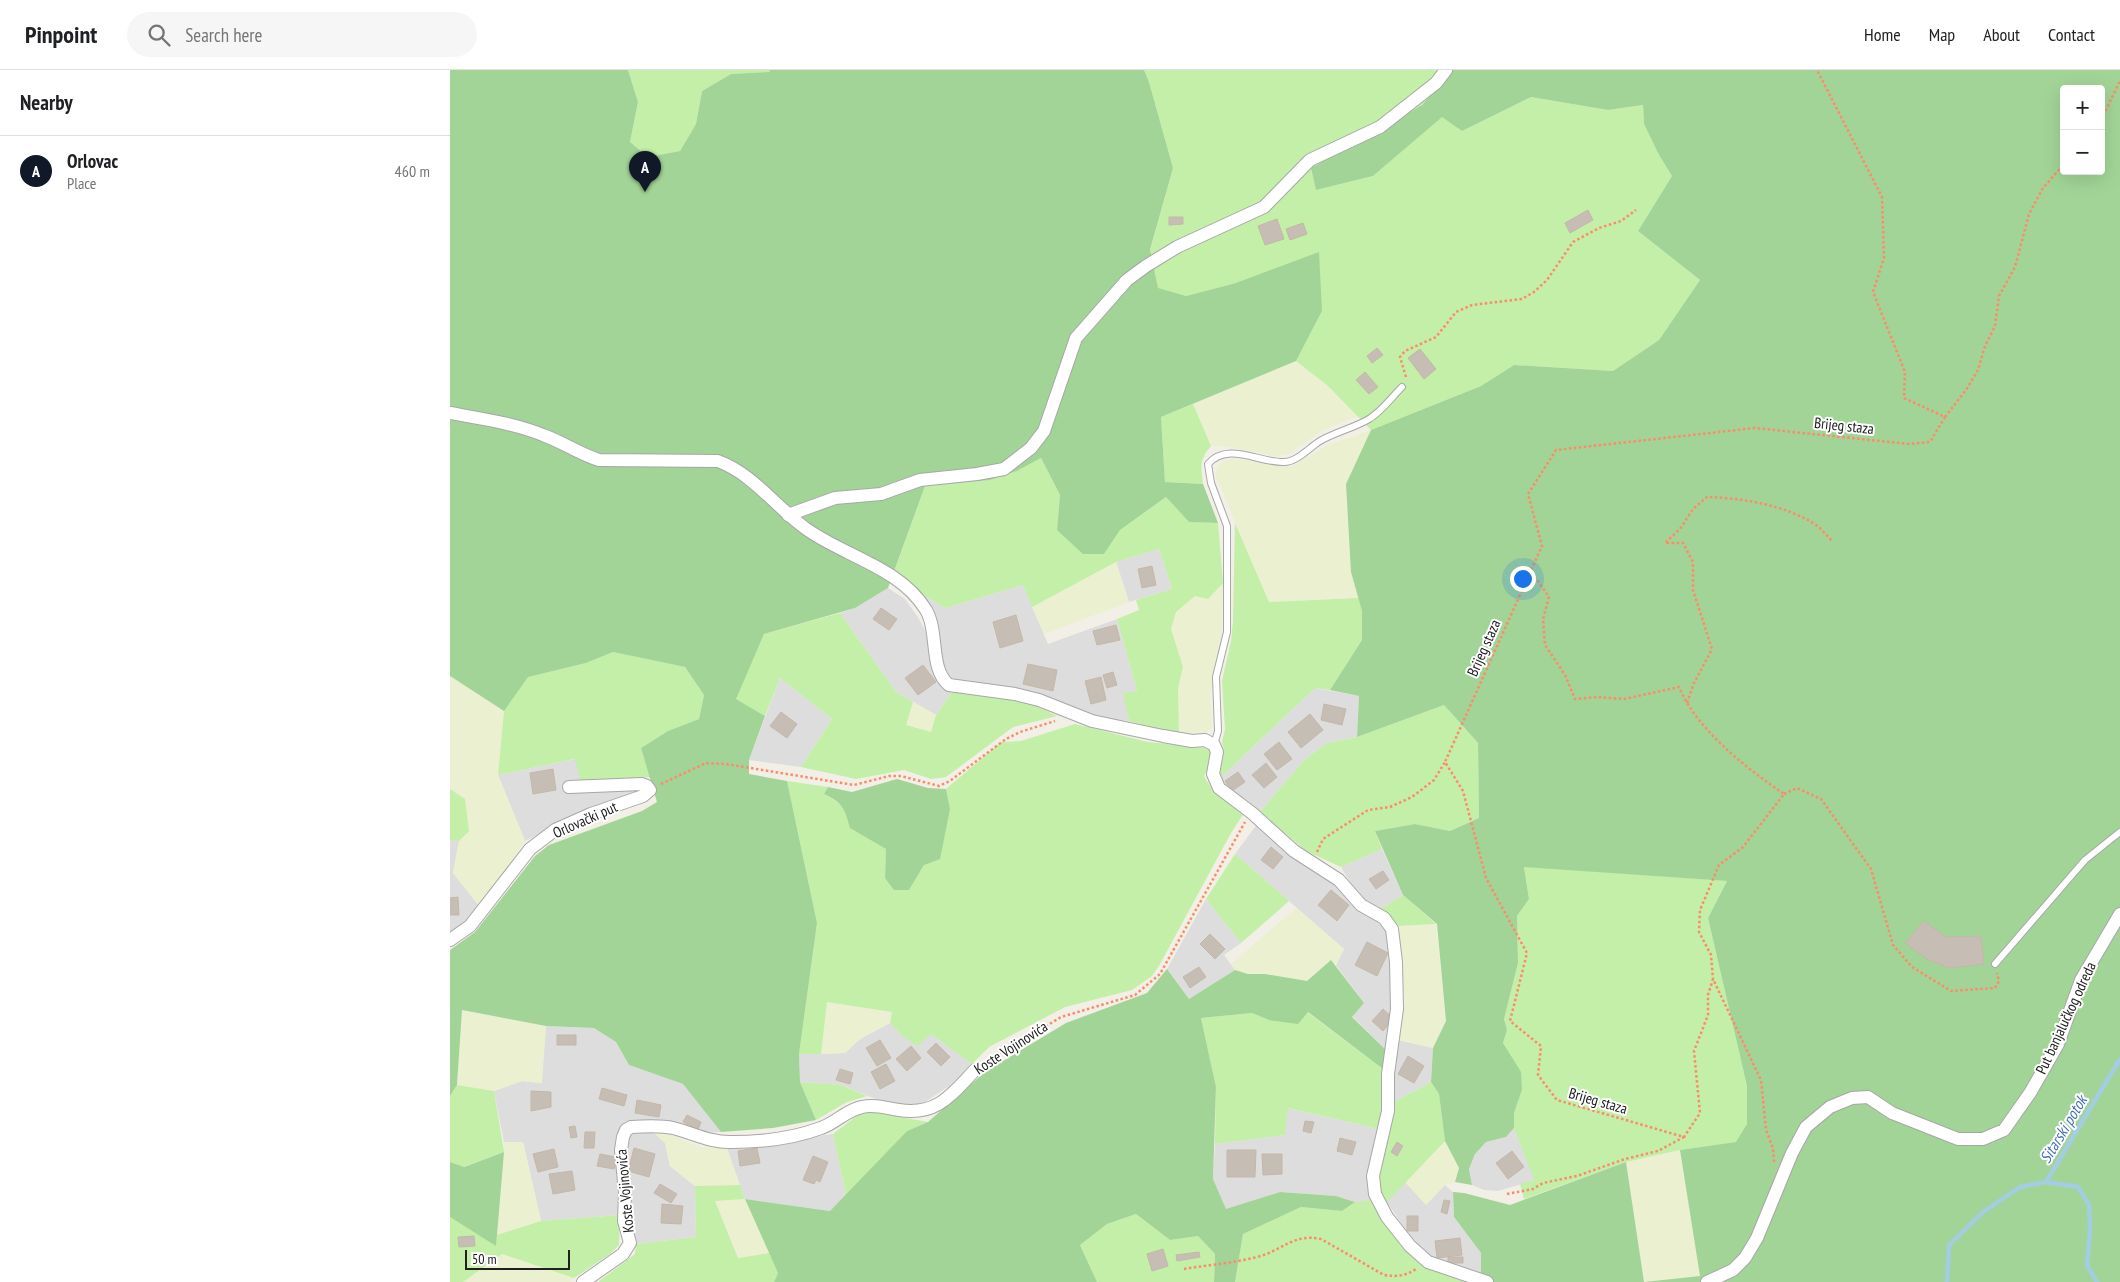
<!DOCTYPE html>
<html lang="en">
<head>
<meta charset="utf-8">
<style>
  body { margin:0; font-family:"PT Sans Narrow",sans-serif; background:#f6f6f6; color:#202124 }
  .controls { position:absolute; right:15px; top:15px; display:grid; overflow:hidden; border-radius:5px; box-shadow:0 5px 20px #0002 }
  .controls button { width:45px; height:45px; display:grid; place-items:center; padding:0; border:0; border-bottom:1px solid #e0e0e0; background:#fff; color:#202124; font:25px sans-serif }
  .scale { position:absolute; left:15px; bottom:12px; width:105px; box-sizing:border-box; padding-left:5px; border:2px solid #202020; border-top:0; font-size:14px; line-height:18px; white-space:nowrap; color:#202020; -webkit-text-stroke:4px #fff; paint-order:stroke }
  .you { position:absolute; left:1072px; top:508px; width:18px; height:18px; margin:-12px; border:4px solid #fff; border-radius:50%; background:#1a73e8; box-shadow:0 0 0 8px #1a73e833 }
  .badge { display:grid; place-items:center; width:32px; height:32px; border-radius:50%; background:#111827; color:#fff; font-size:16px; font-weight:700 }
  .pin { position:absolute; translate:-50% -41px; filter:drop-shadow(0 1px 2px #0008) }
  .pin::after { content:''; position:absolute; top:26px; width:18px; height:15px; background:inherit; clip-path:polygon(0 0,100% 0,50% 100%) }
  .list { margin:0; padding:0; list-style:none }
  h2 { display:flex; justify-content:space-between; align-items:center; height:65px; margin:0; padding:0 20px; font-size:21px }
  h2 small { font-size:16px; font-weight:400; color:#757577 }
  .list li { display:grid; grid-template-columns:32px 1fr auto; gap:15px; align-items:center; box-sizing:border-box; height:70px; padding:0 20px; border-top:1px solid #e0e0e0 }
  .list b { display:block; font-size:19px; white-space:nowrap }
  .list p { margin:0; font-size:16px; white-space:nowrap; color:#757577 }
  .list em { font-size:16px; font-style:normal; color:#757577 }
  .icon { flex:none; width:28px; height:28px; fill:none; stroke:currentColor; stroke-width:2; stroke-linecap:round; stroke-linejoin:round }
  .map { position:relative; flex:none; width:1670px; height:1212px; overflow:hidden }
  header { display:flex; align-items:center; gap:30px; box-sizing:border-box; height:70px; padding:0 25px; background:#fff; border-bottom:1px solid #e0e0e0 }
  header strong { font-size:24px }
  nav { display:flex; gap:28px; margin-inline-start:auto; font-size:18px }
  .search { width:350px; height:45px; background:#f6f6f6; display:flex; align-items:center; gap:12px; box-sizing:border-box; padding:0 18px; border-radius:28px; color:#757577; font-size:19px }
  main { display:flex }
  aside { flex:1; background:#fff }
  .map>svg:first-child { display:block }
  .residential { fill:#dedddd }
  .farmland { fill:#ebf1d0 }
  .grass { fill:#c3efa8 }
  .forest { fill:#a2d497; fill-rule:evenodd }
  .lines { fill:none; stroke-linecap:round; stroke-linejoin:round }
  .stream { stroke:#a3cde2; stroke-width:4.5 }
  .building { fill:#c6beb5; stroke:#c5b7a7 }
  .service-casing { stroke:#a7a7a7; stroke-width:8 }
  .minor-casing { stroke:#a7a7a7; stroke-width:14 }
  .path { stroke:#ff8a69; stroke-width:2.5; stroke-dasharray:2.5 2.5; stroke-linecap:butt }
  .service { stroke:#fff; stroke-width:6 }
  .minor { stroke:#fff; stroke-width:12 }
  .labels { text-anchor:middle; stroke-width:4; stroke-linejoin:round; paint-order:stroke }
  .street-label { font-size:15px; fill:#202020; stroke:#fff }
  .water-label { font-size:16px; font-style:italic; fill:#4470b9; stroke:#fff }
</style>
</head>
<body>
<header>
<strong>Pinpoint</strong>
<div class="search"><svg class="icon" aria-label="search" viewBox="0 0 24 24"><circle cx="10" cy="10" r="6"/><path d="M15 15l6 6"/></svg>Search here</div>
<nav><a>Home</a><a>Map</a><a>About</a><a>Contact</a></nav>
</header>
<main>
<aside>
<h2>Nearby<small></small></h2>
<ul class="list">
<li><span class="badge">A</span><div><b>Orlovac</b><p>Place</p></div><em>460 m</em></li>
</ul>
</aside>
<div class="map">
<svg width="1670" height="1212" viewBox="0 0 1670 1212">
  <rect width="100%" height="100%" fill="#f1efe6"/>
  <path class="residential" d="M709 479 722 519 679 532 666 492Z
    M573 515 598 574 667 549 687 621 674 623 679 651 649 648 503 610 497 606 490 586 488 555 472 524 495 538Z
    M438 518 455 529 467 546 475 560 479 578 481 596 489 613 502 622 486 645 446 622 390 543 405 538Z
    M330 608 382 649 351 697 299 690Z
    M865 618 909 626 907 667 877 673 854 690 810 742 784 726 769 709Z
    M126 689 181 720 183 724 131 744 75 771 48 705Z
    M808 753 883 809 929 850 939 863 943 936 938 982 902 946 914 933 886 895 894 879 785 784Z
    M0 770 9 771 3 803 30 837 14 854 0 862Z
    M932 779 953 825 929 840 913 830 903 818 891 797Z
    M756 829 791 873 774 885 785 900 739 929 717 899Z
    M440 953 451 965 481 964 522 994 499 1016 469 1036 438 1034 391 1015 350 1012 349 984 395 983 410 969Z
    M96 956 144 958 166 972 179 995 233 1014 271 1062 257 1063 176 1056 170 1145 91 1151 73 1072H54L44 1021 72 1011 91 1013Z
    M948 970 983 978 981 1012 942 1033 941 1004Z
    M837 1038 929 1059 917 1114 921 1130 905 1132 886 1126 830 1122 776 1140 763 1109 765 1074 835 1065Z
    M1064 1058 1085 1110 1048 1121 1034 1120 1022 1115 1019 1099 1025 1084 1036 1072 1056 1067Z
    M202 1061 215 1073 220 1096 245 1116 246 1167 186 1174 179 1154 175 1074 181 1063Z
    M383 1064 396 1125 380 1141 295 1129 277 1079Z
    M955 1112 976 1134 995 1115 1003 1122 1004 1147 1031 1183V1207L980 1188 968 1179 937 1132Z"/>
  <path class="farmland" d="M846 291 878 316 907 346 872 361 839 384 825 386 773 376H761L743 334Z
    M921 360 896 414 901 501 909 528 819 532 765 404 768 396 773 391 784 389 841 397 878 375Z
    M666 492 679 532 594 564 582 537Z
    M773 513 771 568 760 626 762 658 753 664H729L728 618 733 597 721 559 726 542 745 526 758 529Z
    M0 606 54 641 48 705 75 771 30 837 3 803 9 771 19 761 15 729 0 719Z
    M463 632 486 645 481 663 455 655Z
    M846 838 894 879 886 895 881 890 857 911 815 904H798L785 900 781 894Z
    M986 854 996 951 983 978 948 970 955 934 949 856Z
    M377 932 442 942 440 953 410 969 395 983 371 984Z
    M11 940 96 956 92 1013 72 1011 44 1021 7 1015Z
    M202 1061 220 1065 250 1077 277 1079 290 1115 245 1116 220 1096 215 1073Z
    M995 1071 1009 1098 1005 1112 995 1115 976 1135 955 1112Z
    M54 1072H73L91 1151 47 1165Z
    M1230 1080 1250 1206 1194 1212 1176 1092Z
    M295 1129 320 1183 289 1188 265 1131Z
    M52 1184 124 1208 120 1212H13Z"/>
  <path class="grass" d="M178 0H320L319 2 281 4 252 21 246 54 230 81 198 87 180 72 188 32Z
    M694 0H1001L972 35 861 98 866 120 923 106 992 46 1012 61 1081 27 1158 40 1193 35 1194 54 1209 85 1222 106 1188 161 1250 210 1209 270 1163 301 1064 295 1031 316 921 360 878 316 846 291 872 241 786 213 736 226 708 219 700 181 723 98 699 12Z
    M743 334 761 376C749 390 751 397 753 414L715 412 711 347Z
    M591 388 610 425 607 460 654 484 670 460 716 427 739 452 768 453 773 513 758 529 745 526 726 542 721 559 733 597 728 618 729 664 679 651 673 623 687 621 667 549 689 540 686 530 722 519 709 479 666 492 582 537 573 515 495 538 472 524 444 502 475 416 540 410 567 401Z
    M785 453 819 532 909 528 912 541V570L880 620 865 618 769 709 774 681 772 672 775 659 772 611 781 571 783 552Z
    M390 543 446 622 463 632 456 655 481 662 486 645 502 622 572 629 607 646 563 657 496 707 481 709 454 700 406 709 351 697 382 649 330 608 315 646 285 629 314 564Z
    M163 582 235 597 254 625 249 649 218 661 191 678 200 707 131 712 125 689 48 705 54 641 77 607 136 593Z
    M994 635 1028 673 1029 748 1000 761 965 754 925 761 932 779 891 797 856 781 810 742 854 690 877 673 907 667Z
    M625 654 698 672 755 678 761 682 762 690 754 706C764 725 777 732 794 743L781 763 710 894 702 906 682 920 615 937 539 977 522 994 481 964 467 976 451 965 440 953 442 942 377 932 371 984H349L367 853 337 711 378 717 374 724C392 733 395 739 401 758L436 779 435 808 459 820 474 795 500 739 496 719 551 672 571 671Z
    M0 719 15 729 19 761 9 771 0 770Z
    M785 784 839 831 791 873 756 829Z
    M1074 796 1277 811 1258 848 1297 1016V1054L1287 1072 1230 1080 1176 1092 1074 1129 1070 1114 1084 1110 1064 1058V1043L1072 1020 1053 973 1057 960 1054 949 1068 893 1067 846 1079 829Z
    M953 825 986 854 949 856 929 840Z
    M857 942 933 999 931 1014 933 1037 929 1059 838 1038 835 1065 765 1074 766 1017 751 948 802 943 819 950Z
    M350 1012 391 1015 417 1026 397 1032 366 1050Z
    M981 1012 989 1024 995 1071 937 1132 928 1120 925 1107 942 1033Z
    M7 1015 44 1021 54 1082 13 1097 0 1092V1026Z
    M422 1042 478 1052 457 1061 396 1125 383 1064 408 1045Z
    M290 1115 295 1129 265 1131 288 1188 320 1183 328 1203 324 1212H148L185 1184 186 1174 246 1167 245 1116Z
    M921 1130 950 1172 1022 1212H785L793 1164 851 1137 892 1141 905 1132Z
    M686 1144 720 1170 748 1166 765 1184 764 1212H647L630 1175 657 1154Z
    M170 1145 169 1175 160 1184 124 1208 52 1184 13 1212H0V1147L46 1175 47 1165 91 1151Z"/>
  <path class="forest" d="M0 0H178L188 32 180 72 198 87 230 81 246 54 252 21 281 4 319 2 320 0H694L699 12 723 98 700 180 708 218 736 226 786 213 869 182 872 241 846 291 711 347 715 412 753 414 768 453 739 452 716 427 670 460 654 484H633L607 460 610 425 591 388 567 401 540 410 475 416 438 518 405 538 314 564 286 629 315 646 299 690V704L337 711 367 853 349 984 350 1012 366 1050 323 1058 271 1062 233 1014 179 995 166 972 144 958 96 956 12 940 7 1015 0 1026V880L25 862 85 786 99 775 192 741 207 732 191 678 218 661 249 649 254 625 235 597 163 582 136 593 78 607 54 641 0 606Z
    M1001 0H1670V1212H1029L1031 1207V1183L1004 1147 1003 1122 1014 1123 1060 1135 1176 1092 1194 1212 1250 1206 1230 1080 1286 1072 1297 1054V1016L1258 848 1277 811 1074 797 1079 829 1067 846 1068 893 1054 949 1057 960 1053 973 1071 1002 1072 1020 1064 1043V1058L1056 1067 1036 1072 1025 1084 1019 1099 1022 1115 1005 1112 1009 1098 995 1071 989 1024 981 1012 983 978 996 951 987 854 953 825 925 761 965 754 1000 761 1029 748 1028 673 994 635 907 667 909 626 880 620 912 570V541L901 502 896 414 921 360 1031 316 1064 295 1163 301 1209 270 1250 210 1188 161 1222 106 1209 85 1194 54 1193 35 1158 40 1081 27 1012 61 992 47 923 106 866 120 861 98 972 35ZM1614 19H1651V101H1614Z
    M447 709 478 718 496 719 500 739 490 789 474 795 459 820H444L435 808 436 779 400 758C395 739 392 732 374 724L378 717 402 722Z
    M881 890 914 933 902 947 938 982 933 999 858 942 848 954 819 950 802 943 751 948 766 1017 763 1109 776 1139 830 1122 886 1126 905 1132 892 1141 851 1137 793 1164 785 1212H764L765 1184 748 1166 720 1170 686 1144 657 1154 630 1175 647 1212H324L328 1203 295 1129 380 1141 457 1061 478 1052 535 1002 616 953 697 923 717 899 739 929 785 900 798 904H815L857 911Z
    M54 1082 47 1165 46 1176 0 1147V1092L14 1097Z"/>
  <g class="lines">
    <path class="stream" d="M1596 1112 1628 1117 1639 1135 1640 1159 1637 1195 1647 1212
      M1497 1212 1499 1175 1533 1142 1570 1117 1596 1112 1670 989"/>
  </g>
  <path class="building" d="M1138 140 1143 150 1120 163 1115 153Z
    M719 147H733V154L719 155Z
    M827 149 834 169 815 175 808 156Z
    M853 153 857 164 840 170 836 159Z
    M927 278 933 285 922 293 917 286Z
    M970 279 986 299 974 309 958 288Z
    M915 302 928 317 919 324 906 310Z
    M702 496 706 515 692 518 688 499Z
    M431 538 447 549 439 560 423 549Z
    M566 545 573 571 550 578 543 552Z
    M666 555 670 570 647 575 643 561Z
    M578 594 607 600 603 621 573 614Z
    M473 595 486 612 468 625 455 608Z
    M663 602 667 615 657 618 653 605Z
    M651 607 656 630 641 634 635 611Z
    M874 634 896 639 892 655 871 650Z
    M331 642 347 654 337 668 320 656Z
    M860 644 873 660 851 678 838 662Z
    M829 672 842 689 827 700 814 684Z
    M816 693 827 707 814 718 802 705Z
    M103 699 106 720 83 724 80 703Z
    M788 702 795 712 782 721 775 711Z
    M821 777 833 787 823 799 811 790Z
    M933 801 939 810 926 819 919 809Z
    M881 820 899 835 887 851 868 835Z
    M8 827 9 845H0V828Z
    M1474 851 1496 867 1531 866 1534 894 1499 898 1477 889 1455 873Z
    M760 864 775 879 765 889 750 874Z
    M917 872 938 883 927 906 905 895Z
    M749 897 756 907 740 918 733 907Z
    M933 939 944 949 933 961 922 951Z
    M107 965H126V975H107Z
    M430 970 441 988 427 996 416 978Z
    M486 973 500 987 491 996 477 982Z
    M461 976 471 988 457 1001 446 989Z
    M958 986 974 996 964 1013 948 1004Z
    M436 994 445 1011 430 1019 421 1002Z
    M390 999 403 1003 400 1014 386 1010Z
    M152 1018 177 1025 174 1036 149 1029Z
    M81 1021 101 1022V1037L81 1041Z
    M187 1030 211 1035 209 1047 185 1043Z
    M237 1045 251 1052 248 1060 233 1052Z
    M855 1051 864 1052 861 1063 853 1061Z
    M125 1056 127 1067 121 1068 119 1057Z
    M135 1062H145L144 1078H134Z
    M890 1068 906 1072 902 1085 887 1081Z
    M947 1072 953 1076 947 1086 941 1082Z
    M184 1078 205 1084 199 1107 178 1101Z
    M307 1078 310 1093 290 1096 288 1081Z
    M104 1079 108 1097 88 1102 83 1084Z
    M777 1080H806L805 1107H777Z
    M1062 1081 1074 1097 1058 1109 1046 1093Z
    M150 1084 166 1087 164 1099 147 1096Z
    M812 1084H832V1104L813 1105Z
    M363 1086 378 1092 370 1112 366 1110 364 1114 353 1110Z
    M122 1101 125 1120 103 1124 99 1104Z
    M210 1114 227 1124 221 1133 204 1123Z
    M994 1130 1000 1131 997 1144 991 1142Z
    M212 1134 233 1136 231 1154 211 1153Z
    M957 1146H968V1161H957Z
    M24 1166 25 1176 9 1177 8 1167Z
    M1010 1168 1012 1185 987 1188 985 1171Z
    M713 1179 718 1196 702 1201 697 1184Z
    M749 1182 750 1187 727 1191 726 1185Z
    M998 1187H1013V1193H998Z"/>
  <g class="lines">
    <defs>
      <path id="service" d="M764 675 768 661 766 607 777 562V456L761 413 758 394C778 371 809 393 834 392 847 392 860 377 870 371 885 362 904 358 919 349 931 342 942 327 952 317
        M1545 894 1635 790 1670 762"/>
      <path id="minor" d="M0 343C32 349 63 353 93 365 113 372 129 384 149 390L268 391C303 404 325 436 355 458 393 486 450 497 476 540 489 562 479 599 499 615L565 624 589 630 642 651 713 666 742 671 755 670 764 675 767 682 763 704 769 718 802 743 844 781 889 810 911 835 934 848 942 859 946 892 947 939 938 1004V1041L923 1106 925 1124 937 1147 960 1176 978 1192 1037 1212
        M338 445 385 428 431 424 470 410 527 404 554 399 581 378 594 361 626 268 677 210 696 196 727 177 814 137 860 90 930 57 986 13 996 0
        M0 870 20 856 80 779 105 760 141 744 193 726 200 720 197 716 192 714 119 717
        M133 1212 173 1184 180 1173 174 1151 175 1123 171 1080 173 1067 176 1060 181 1057C195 1056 210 1055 223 1058 243 1063 261 1073 282 1072 311 1072 344 1068 371 1058 386 1053 396 1040 412 1037 424 1034 436 1038 449 1040 487 1046 501 1025 525 1000
        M1257 1212 1283 1200 1295 1188 1307 1168 1342 1083 1356 1057 1380 1037 1402 1028 1418 1027 1442 1043 1508 1069H1533L1554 1060 1580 1023 1608 974 1631 910 1670 844"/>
    </defs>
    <use href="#service" class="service-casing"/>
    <use href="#minor" class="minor-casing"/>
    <path class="path" d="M1651 50 1670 11
      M956 307 950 287 955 281 986 267 1006 242 1022 235 1072 229 1084 222 1097 210 1123 172 1149 158 1171 151 1186 140
      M1495 347 1516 320 1528 300 1535 276 1545 256 1549 226 1565 197 1579 144 1593 118 1614 94
      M1079 505 1088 511 1099 527 1093 549 1095 575 1115 605 1125 629 1148 627 1174 629 1229 617C1247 660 1296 698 1334 724L1293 777 1269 795 1250 840 1249 862 1261 885 1263 909
      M1237 633 1244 613 1262 579 1243 520V492L1233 473H1215L1230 459 1243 439 1257 427C1292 428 1336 435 1366 455 1372 459 1377 466 1383 472
      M211 714 256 693 276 694 404 715 439 706H451L489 716 500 711 556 669 570 662 605 651
      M1334 724 1347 718 1371 729 1421 799 1443 875 1462 897 1501 921 1545 918 1549 911 1547 903
      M867 782 873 769 918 740 940 737 962 727 984 710 995 692
      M536 993 611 947 685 925 710 904 795 752
      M1324 1092 1323 1078 1316 1060 1311 1010 1263 909 1258 925V945L1244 981 1250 1043 1234 1067 1107 1030 1088 1005 1091 976 1060 951 1077 883 1036 808 1013 721 995 692 1092 476 1078 424 1106 380 1305 358 1459 374 1480 372 1495 347 1454 328 1455 302 1423 222 1434 188 1432 127 1367 0
      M1057 1124 1083 1119 1093 1113 1127 1106 1175 1089 1208 1081 1234 1067
      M734 1199C758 1195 783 1193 807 1187 832 1181 843 1163 871 1169L934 1205C947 1207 955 1206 966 1199"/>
    <use href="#service" class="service"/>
    <use href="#minor" class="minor"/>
  </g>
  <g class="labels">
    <g class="street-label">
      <text transform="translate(1394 356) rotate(6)" y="5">Brijeg staza</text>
      <text transform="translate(1034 578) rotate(-66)" y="5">Brijeg staza</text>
      <text transform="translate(135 750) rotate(-24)" y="5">Orlovački put</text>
      <text transform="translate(1616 948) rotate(-65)" y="5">Put banjalučkog odreda</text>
      <text transform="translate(561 978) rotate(-33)" y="5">Koste Vojinovića</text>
      <text transform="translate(1148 1031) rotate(16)" y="5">Brijeg staza</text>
      <text transform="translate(175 1121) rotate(-95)" y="5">Koste Vojinovića</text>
    </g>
    <g class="water-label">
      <text transform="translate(1613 1059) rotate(-59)" y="6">Sitarski potok</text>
    </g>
  </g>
</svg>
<div class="controls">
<button>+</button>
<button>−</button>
</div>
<div class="scale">50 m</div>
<div class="you"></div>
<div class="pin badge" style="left:195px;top:122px">A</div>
</div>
</main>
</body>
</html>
